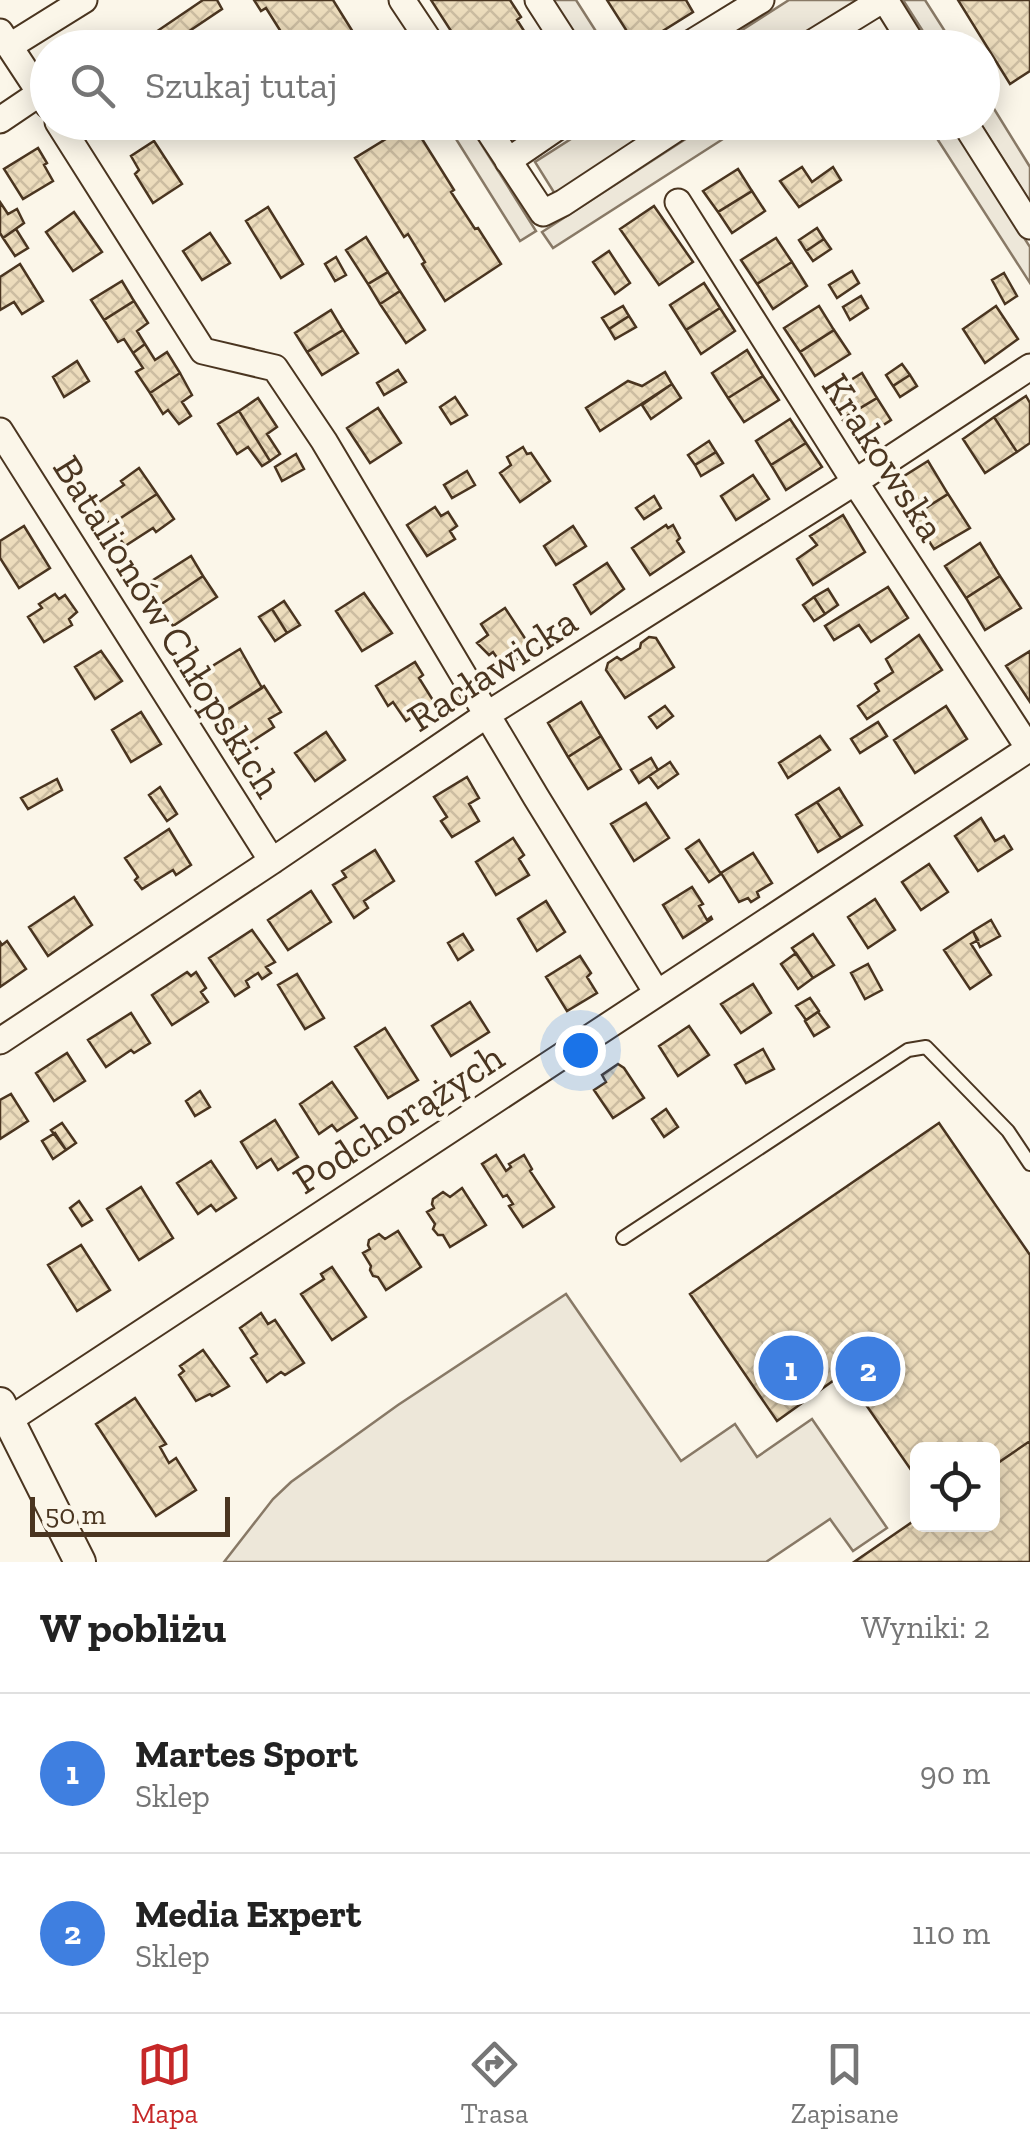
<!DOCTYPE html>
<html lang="pl">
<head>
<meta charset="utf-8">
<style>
  body { margin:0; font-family:"Zilla Slab",serif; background:#f2f2f2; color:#222 }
  .controls { position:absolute; right:30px; bottom:30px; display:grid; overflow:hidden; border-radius:15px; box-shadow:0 5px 25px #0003 }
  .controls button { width:90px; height:90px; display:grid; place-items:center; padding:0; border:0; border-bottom:2px solid #e0e0e0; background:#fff; color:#222; font:50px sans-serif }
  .scale { position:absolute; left:30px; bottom:25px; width:200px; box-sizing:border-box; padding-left:10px; border:5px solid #4a3520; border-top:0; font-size:28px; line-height:35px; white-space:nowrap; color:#4a3520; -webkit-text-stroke:8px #fbf6e9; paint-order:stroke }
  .you { position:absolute; left:580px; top:1050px; width:35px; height:35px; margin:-25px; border:8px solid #fff; border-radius:50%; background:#1a73e8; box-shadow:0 0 0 15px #1a73e833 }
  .badge { display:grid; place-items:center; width:65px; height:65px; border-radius:50%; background:#c62828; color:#fff; font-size:32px; font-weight:700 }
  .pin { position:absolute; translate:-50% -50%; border:5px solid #fff; box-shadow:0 2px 10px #0006 }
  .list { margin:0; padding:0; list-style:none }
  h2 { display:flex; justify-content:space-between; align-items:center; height:130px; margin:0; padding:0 40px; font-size:42px }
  h2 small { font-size:32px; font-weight:400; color:#767676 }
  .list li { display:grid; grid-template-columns:65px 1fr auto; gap:30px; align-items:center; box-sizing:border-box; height:160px; padding:0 40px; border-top:2px solid #e0e0e0 }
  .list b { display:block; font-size:38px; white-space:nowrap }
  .list p { margin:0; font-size:32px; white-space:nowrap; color:#767676 }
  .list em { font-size:32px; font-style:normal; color:#767676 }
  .icon { flex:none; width:55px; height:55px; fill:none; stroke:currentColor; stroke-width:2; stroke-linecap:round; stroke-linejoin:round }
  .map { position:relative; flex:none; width:1030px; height:1562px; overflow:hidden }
  .search { position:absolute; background:#fff; box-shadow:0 5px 25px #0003; left:30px; right:30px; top:30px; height:110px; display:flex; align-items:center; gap:25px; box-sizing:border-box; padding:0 35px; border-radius:55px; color:#767676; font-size:38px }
  .sheet { height:450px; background:#fff }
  nav { display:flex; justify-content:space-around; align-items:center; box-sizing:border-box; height:140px; border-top:2px solid #e0e0e0; background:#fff; font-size:28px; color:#767676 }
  nav a { display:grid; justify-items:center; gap:5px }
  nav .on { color:#c62828 }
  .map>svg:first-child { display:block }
  .parking { fill:#ede7d9; stroke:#887966; stroke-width:2.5 }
  .building { fill:url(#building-cross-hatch); stroke:#4a3520; stroke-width:2.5 }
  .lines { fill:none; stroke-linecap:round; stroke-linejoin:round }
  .service-casing { stroke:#4a3520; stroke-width:16 }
  .minor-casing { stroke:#4a3520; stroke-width:29 }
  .tertiary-casing { stroke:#4a3520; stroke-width:34 }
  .service { stroke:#fbf6e9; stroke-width:12 }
  .minor { stroke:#fbf6e9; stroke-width:25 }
  .tertiary { stroke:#fbf6e9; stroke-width:30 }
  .labels { text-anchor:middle; stroke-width:8; stroke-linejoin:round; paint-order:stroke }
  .street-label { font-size:40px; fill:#4a3520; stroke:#fbf6e9 }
</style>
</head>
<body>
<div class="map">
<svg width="1030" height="1562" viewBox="0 0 1030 1562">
  <defs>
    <pattern id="building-cross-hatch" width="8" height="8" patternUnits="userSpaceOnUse" patternTransform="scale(2.5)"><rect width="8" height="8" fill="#ecdcbc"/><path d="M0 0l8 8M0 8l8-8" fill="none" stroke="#ccbda1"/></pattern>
  </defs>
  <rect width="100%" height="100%" fill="#fbf6e9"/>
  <path class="parking" d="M552 0H576L606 47H582Z
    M789 0H861L786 47 714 48Z
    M903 0H925L955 47H933Z
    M983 91 1030 167V202L980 123 982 122Z
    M712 122 748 123 553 248 542 232Z
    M446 123H468L536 231 520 241Z
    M596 123H668L555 194 535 162Z
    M927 123H950L1030 247V283Z
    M566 1294 681 1461 735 1424 757 1457 812 1419 887 1528 853 1551 830 1519 766 1562H224L273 1499 291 1482 398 1405Z"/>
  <path class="building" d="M203 0H217L222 9 164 48H158L150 36Z
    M254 0H333L363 48H285L279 38 283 35 266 8 261 11Z
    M431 0H510L521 17 517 20 535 48H462Z
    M607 0H686L693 12 637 47Z
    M958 0H1030V71L1010 84Z
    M183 122H213L214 124 193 138Z
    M412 123 454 190 451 192 475 229 478 228 501 264 445 301 422 264 425 262 408 234 404 237 355 158Z
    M154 141 182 184 153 203 135 174 139 170 131 156Z
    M38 148 47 163 44 165 53 181 23 199 4 169Z
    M802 167 812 182 833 167 841 180 799 207 780 181Z
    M738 169 752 191 718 212 703 191Z
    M752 191 765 211 732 233 718 212Z
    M0 202 8 214 17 209 24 223 3 238 0 233Z
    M654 206 693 262 659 285 620 229Z
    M268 207 303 264 281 278 246 221Z
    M74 212 102 252 73 271 46 232Z
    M817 228 824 239 806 251 799 240Z
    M16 229 28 248 15 256 3 238Z
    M210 233 230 263 202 280 183 251Z
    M366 237 388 272 368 284 346 250Z
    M776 238 792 262 757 284 741 260Z
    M824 239 831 249 813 261 806 251Z
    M609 251 630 283 615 294 593 262Z
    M336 257 346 275 335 281 325 264Z
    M792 262 807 286 773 309 757 284Z
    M20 264 43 301 22 314 14 302 0 310V277Z
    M852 271 859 283 837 298 829 285Z
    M388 272 400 291 380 304 368 284Z
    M1004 273 1017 296 1005 304 992 280Z
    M122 281 134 301 104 320 91 300Z
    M704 283 720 308 686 330 670 305Z
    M400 291 425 330 406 343 380 304Z
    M861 296 868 308 850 320 843 307Z
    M134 301 148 323 137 331 145 344 133 353 124 339 118 342 104 320Z
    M623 306 629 316 609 329 602 318Z
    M819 306 834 330 800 352 784 328Z
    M996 306 1018 339 985 363 963 329Z
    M720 308 735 331 701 354 686 330Z
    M331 310 343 330 307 352 295 333Z
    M629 316 636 327 615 339 609 329Z
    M343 330 358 353 322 375 307 352Z
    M834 330 850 354 815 376 800 352Z
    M145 344 155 360 167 352 180 373 150 393 136 372 143 368 133 353Z
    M747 350 763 376 728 398 712 373Z
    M77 361 89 381 64 397 53 377Z
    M902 364 910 375 893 386 886 375Z
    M398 370 406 382 384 395 377 383Z
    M665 372 672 384 600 431 586 408 628 381 642 386Z
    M180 373 192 395 182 402 191 416 179 424 168 410 163 414 150 393Z
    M862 373 877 398 842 419 827 395Z
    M910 375 917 386 900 397 893 386Z
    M763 376 779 400 744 422 728 398Z
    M672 384 681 398 651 419 642 405Z
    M1026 396 1030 403V443L1017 452 994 417Z
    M455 397 467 415 451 424 440 407Z
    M258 398 277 427 267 434 280 454 270 461 239 411Z
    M877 398 891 420 857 442 842 419Z
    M378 408 401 443 370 463 347 428Z
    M239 411 270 461 262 466 248 447 237 454 218 424Z
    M994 417 1017 452 985 473 963 439Z
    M790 419 806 443 771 465 756 441Z
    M709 441 716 452 695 465 688 455Z
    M806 443 822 467 786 490 771 465Z
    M523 447 527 454 531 453 550 481 520 502 500 473 511 465 507 457Z
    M716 452 723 463 701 476 695 465Z
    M296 454 304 469 282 481 275 467Z
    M928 461 948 494 913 516 893 483Z
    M139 468 157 494 110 525 96 504 124 485 121 481Z
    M467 471 475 485 452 498 444 485Z
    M753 475 769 499 736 520 721 496Z
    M157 494 174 519 156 532 153 528 125 546 110 525Z
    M948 494 970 528 934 549 913 516Z
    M654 496 661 508 644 519 636 508Z
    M435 507 441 516 448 512 457 526 450 531 455 539 427 556 407 525Z
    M843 515 865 552 813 585 797 559 817 545 810 536Z
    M666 525 668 528 673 525 680 538 677 541 684 552 650 575 632 548Z
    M24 526 50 568 19 588 0 558V541Z
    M573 526 586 546 556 565 544 546Z
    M980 543 1000 576 966 598 945 566Z
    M191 556 203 576 160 605 147 584Z
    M607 563 624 589 591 614 574 585Z
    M203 576 217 597 173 626 160 605Z
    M1000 576 1021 608 985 630 966 598Z
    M888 587 908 618 871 642 859 625 834 640 825 626Z
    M828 589 838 605 825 614 814 597Z
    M364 593 392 633 362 651 336 611Z
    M55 594 59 599 65 595 77 612 69 619 72 625 44 642 28 617 42 608 39 604Z
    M814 597 825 614 814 621 803 605Z
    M284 601 300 625 287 633 272 609Z
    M505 608 532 649 504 668 493 652 489 655 477 643 488 635 481 624Z
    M272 609 287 633 275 641 259 617Z
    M919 635 942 670 867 719 858 706 879 691 875 684 893 672 886 659Z
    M649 637 656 638 674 667 625 698 606 670 608 663 617 657 621 660 640 648 641 643Z
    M240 649 262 688 225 711 201 673Z
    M101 651 122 681 95 699 75 667Z
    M1030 651V702L1006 666Z
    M415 662 423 675 419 678 434 702 406 721 393 702 388 706 376 686Z
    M264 686 281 712 269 719 274 727 248 744 225 711Z
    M581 702 601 736 568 757 548 723Z
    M665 706 673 716 657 728 649 717Z
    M946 706 967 739 915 773 894 740Z
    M141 712 161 744 131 762 112 730Z
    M878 722 887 736 860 753 851 739Z
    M326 732 345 760 315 781 295 753Z
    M601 736 621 769 588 789 568 757Z
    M820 736 830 750 788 778 779 763Z
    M651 758 658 770 639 783 631 770Z
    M670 762 678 774 658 788 649 776Z
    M467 777 479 798 469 804 479 821 452 837 441 821 447 817 434 797Z
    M57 779 62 790 28 809 21 798Z
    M160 787 177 814 167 821 149 795Z
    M839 788 862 825 841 838 817 802Z
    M817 802 841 838 818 852 796 815Z
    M646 803 669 838 634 861 611 824Z
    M981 818 995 841 1004 836 1012 849 978 871 955 836Z
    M169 829 191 865 176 875 173 870 142 889 135 880 138 877 125 858Z
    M513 838 524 855 519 859 529 875 496 895 476 862Z
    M699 840 721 874 709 882 686 849Z
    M375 850 394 881 364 901 368 908 354 918 333 885 346 877 342 871Z
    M753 853 772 883 757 892 759 897 751 902 748 898 739 902 721 873Z
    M929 864 948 892 921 910 902 882Z
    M692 887 703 904 699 906 707 920 711 917 712 919 683 938 663 905Z
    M311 891 331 922 288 950 268 920Z
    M74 897 92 925 48 956 29 927Z
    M875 899 895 930 868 948 848 917Z
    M546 901 565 932 537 951 518 919Z
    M991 920 1000 936 980 947 973 931Z
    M252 930 275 962 266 967 271 973 262 979 258 973 246 981 249 987 235 996 209 958Z
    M973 931 978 940 971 944 991 975 970 989 944 950Z
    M463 934 473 950 458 960 448 943Z
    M813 934 834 965 813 978 792 948Z
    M7 941 26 969 0 987V942L2 945Z
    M796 953 813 978 798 989 781 964Z
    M580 956 591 973 587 977 597 993 567 1011 546 977Z
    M868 964 882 990 865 999 851 973Z
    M187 972 191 976 196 972 206 988 201 992 208 1002 172 1025 152 995Z
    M297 974 324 1018 305 1029 278 985Z
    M753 984 771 1013 741 1033 721 1004Z
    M810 998 819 1011 806 1020 796 1006Z
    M470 1002 489 1032 451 1056 432 1026Z
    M818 1012 829 1027 814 1036 805 1021Z
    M131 1013 150 1043 134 1053 131 1050 106 1067 88 1040Z
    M689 1026 709 1055 678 1076 659 1046Z
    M385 1028 418 1080 388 1098 355 1047Z
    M763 1049 774 1069 746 1083 735 1065Z
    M67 1053 85 1081 54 1101 36 1073Z
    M618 1064 624 1068 644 1098 613 1118 594 1090 606 1082 602 1075Z
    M332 1082 357 1118 337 1131 332 1125 319 1134 300 1104Z
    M200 1091 210 1107 195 1116 186 1101Z
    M11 1094 28 1121 0 1139V1100Z
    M666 1109 678 1127 664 1137 652 1119Z
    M275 1120 298 1157 278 1170 271 1159 257 1168 241 1142Z
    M62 1123 76 1143 66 1150 51 1130Z
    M939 1123 1030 1255V1441L992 1467V1450H918V1480L844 1373 777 1421 690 1294Z
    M55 1133 66 1150 53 1159 42 1141Z
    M496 1155 506 1171 511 1167 509 1164 524 1155 532 1169 530 1171 554 1207 523 1227 509 1206 513 1204 507 1195 503 1197 482 1164Z
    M211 1161 236 1198 216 1211 211 1205 198 1214 177 1183Z
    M141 1187 173 1238 139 1260 107 1209Z
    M462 1188 486 1225 450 1247 443 1235H438L433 1229 435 1224 427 1212 434 1208 432 1204 433 1199 443 1192 450 1197Z
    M79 1201 92 1220 82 1226 70 1208Z
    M398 1231 421 1267 386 1290 378 1277 373 1276 370 1270 371 1266 363 1253 370 1249 368 1245 369 1240 379 1234 385 1239Z
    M81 1245 110 1290 77 1311 48 1265Z
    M332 1267 366 1317 332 1340 301 1294 324 1279 321 1274Z
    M261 1313 268 1324 275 1320 304 1363 285 1375 281 1372 267 1382 251 1358 257 1354 240 1328Z
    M203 1350 229 1386 212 1396 210 1394 196 1401 179 1375 184 1371 180 1366Z
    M135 1398 166 1444 160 1447 169 1463 176 1458 196 1490 156 1516 96 1424Z
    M1030 1441V1562H854L918 1518V1524H992V1467Z"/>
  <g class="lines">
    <defs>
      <path id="service" d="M623 1238 908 1050 926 1047 1008 1131 1030 1164"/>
      <path id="minor" d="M402 0 434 48
        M538 0 569 48
        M885 0 915 48
        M0 32 48 105
        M10 46 84 0
        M683 48 761 0
        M804 48 882 0
        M0 120 40 93
        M58 122 203 351 275 368 324 441 536 797 657 993
        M483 122 543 213 563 203 686 122
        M964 122 1030 226
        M508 161 565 122
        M678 202 855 482 1030 750
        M0 431 272 861
        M0 1041 272 861 488 714 855 482 1030 367
        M9 1420 1030 748"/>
      <path id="tertiary" d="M0 1403 80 1562"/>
    </defs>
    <use href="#service" class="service-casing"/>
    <use href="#minor" class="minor-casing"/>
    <use href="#tertiary" class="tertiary-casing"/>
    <use href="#service" class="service"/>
    <use href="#minor" class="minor"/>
    <use href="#tertiary" class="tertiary"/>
  </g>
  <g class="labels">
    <g class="street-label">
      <text transform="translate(884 457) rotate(57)" y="14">Krakowska</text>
      <text transform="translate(168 626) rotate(58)" y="14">Batalionów Chłopskich</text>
      <text transform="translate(492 669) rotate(-33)" y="14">Racławicka</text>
      <text transform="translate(398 1118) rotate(-33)" y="14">Podchorążych</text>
    </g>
  </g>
</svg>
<div class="controls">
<button><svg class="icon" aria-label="locate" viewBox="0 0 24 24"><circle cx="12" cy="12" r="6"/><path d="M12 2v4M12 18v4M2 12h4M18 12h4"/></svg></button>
</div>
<div class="scale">50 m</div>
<div class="you"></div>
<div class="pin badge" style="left:791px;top:1368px;background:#3f7fe0">1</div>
<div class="pin badge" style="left:868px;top:1369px;background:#3f7fe0">2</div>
<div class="search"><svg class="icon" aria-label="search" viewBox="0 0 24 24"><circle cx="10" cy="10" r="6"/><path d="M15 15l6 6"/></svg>Szukaj tutaj</div>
</div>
<section class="sheet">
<h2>W pobliżu<small>Wyniki: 2</small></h2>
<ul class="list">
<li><span class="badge" style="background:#3f7fe0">1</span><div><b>Martes Sport</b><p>Sklep</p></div><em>90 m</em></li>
<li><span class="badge" style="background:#3f7fe0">2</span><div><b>Media Expert</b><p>Sklep</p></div><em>110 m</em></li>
</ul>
</section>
<nav>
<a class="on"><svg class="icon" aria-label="map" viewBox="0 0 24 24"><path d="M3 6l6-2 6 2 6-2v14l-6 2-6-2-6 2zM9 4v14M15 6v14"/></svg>Mapa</a>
<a><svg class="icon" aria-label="directions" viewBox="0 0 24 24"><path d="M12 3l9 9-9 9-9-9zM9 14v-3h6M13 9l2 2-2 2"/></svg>Trasa</a>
<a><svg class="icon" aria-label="saved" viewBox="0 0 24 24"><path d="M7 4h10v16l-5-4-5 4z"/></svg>Zapisane</a>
</nav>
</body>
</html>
